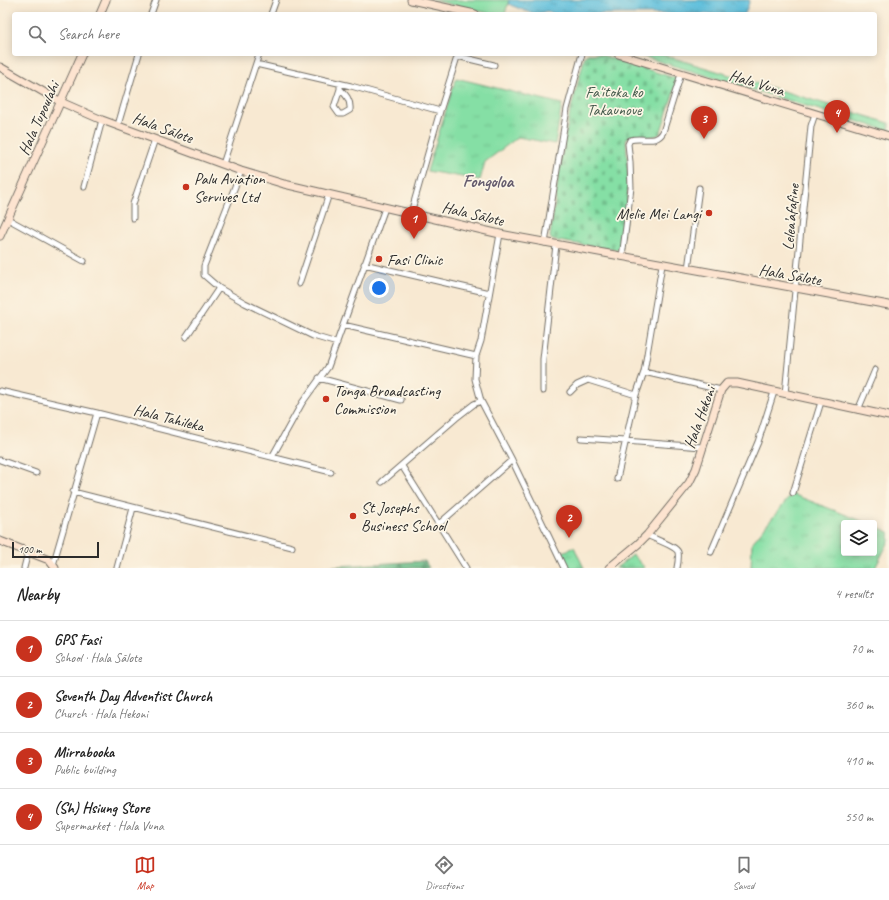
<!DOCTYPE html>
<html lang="en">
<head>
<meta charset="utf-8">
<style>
  body { margin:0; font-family:Caveat,sans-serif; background:#f6f6f6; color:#222 }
  .controls { position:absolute; right:12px; bottom:12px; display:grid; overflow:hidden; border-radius:4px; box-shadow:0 2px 10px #0003 }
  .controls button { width:36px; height:36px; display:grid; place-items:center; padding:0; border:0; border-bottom:1px solid #e0e0e0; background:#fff; color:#222; font:20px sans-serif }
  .scale { position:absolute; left:12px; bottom:10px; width:87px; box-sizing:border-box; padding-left:4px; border:2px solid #2b2b2b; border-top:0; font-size:11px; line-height:14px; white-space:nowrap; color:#2b2b2b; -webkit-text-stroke:3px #fcf5e5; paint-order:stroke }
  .you { position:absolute; left:379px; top:288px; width:14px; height:14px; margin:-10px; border:3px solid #fff; border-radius:50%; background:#1a73e8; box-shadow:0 0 0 6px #1a73e833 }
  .badge { display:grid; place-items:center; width:26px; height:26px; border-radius:50%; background:#c8321e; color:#fff; font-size:13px; font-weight:700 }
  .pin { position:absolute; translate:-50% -33px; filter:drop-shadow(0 1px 2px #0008) }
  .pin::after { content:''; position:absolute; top:21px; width:14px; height:12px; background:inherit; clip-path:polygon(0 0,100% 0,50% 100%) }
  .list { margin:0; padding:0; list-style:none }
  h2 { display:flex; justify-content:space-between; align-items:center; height:52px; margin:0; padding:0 16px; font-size:17px }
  h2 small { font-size:13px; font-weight:400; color:#767676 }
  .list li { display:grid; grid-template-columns:26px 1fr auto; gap:12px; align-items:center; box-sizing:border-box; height:56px; padding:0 16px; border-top:1px solid #e0e0e0 }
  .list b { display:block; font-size:15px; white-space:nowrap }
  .list p { margin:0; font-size:13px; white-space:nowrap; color:#767676 }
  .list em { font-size:13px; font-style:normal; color:#767676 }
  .icon { flex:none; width:22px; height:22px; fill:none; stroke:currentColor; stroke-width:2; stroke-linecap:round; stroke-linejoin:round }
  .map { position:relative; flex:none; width:889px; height:568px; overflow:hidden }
  .search { position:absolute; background:#fff; box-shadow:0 2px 10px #0003; left:12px; right:12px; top:12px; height:44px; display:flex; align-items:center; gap:10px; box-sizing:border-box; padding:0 14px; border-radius:4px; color:#767676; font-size:15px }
  .sheet { height:276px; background:#fff }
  nav { display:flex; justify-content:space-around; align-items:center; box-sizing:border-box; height:56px; border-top:1px solid #e0e0e0; background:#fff; font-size:11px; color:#767676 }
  nav a { display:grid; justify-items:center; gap:2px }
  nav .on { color:#c8321e }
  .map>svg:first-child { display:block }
  .grass { fill:url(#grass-tufts); stroke:#588568 }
  .forest { fill:url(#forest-firs); stroke:#4c745a }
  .cemetery { fill:url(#cemetery-stones); stroke:#588568 }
  .park { fill:#85dfa5; stroke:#588568 }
  .water { fill:url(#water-ripples); stroke:#447684 }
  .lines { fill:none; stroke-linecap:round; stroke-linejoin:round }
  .street-casing { stroke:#736e65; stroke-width:7 }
  .secondary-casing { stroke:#736e65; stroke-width:9 }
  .street { stroke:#fff; stroke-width:5 }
  .secondary { stroke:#fde4d0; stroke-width:7 }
  .poi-dot { fill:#c8321e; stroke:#fcf5e5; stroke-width:1.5 }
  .labels { text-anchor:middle; stroke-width:3.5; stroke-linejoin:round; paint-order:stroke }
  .street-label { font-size:16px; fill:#2b2b2b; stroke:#fcf5e5 }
  .park-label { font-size:16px; fill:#42584a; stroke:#fcf5e5 }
  .poi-label { font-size:16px; fill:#2b2b2b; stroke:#fcf5e5; text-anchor:start }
  .neighbourhood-label { font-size:17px; font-weight:bold; fill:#655c6e; stroke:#fcf5e5 }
</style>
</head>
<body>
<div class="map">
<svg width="889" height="568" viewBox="0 0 889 568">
  <defs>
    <pattern id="grass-tufts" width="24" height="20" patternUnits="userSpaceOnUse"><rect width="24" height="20" fill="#85dfa5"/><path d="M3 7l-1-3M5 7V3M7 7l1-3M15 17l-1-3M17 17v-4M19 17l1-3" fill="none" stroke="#73c08e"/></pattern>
    <pattern id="forest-firs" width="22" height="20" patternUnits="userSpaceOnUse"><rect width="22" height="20" fill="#6cbe8a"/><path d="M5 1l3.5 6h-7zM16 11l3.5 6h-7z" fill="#599b71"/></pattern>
    <pattern id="cemetery-stones" width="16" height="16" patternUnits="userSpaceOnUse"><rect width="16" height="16" fill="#85dfa5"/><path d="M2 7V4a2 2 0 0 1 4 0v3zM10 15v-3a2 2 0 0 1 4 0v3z" fill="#73c08e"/></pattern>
    <pattern id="water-ripples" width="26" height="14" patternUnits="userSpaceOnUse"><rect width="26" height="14" fill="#5ec0dd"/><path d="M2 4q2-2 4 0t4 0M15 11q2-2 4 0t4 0" fill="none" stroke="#4e9cb3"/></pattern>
  </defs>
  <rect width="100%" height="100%" fill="#fcf5e5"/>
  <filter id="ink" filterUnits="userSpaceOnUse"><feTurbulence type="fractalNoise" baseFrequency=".025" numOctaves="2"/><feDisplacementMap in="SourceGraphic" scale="8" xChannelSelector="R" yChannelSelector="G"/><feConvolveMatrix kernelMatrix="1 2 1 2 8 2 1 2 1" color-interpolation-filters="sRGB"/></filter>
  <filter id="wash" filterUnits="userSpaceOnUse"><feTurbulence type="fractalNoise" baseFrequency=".012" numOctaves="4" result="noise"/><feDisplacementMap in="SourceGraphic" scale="16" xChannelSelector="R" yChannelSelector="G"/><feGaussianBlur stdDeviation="0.9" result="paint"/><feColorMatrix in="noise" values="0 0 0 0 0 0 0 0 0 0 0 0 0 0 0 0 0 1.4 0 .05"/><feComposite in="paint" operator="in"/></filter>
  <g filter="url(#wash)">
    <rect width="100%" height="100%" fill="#f8e9d2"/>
    <path class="grass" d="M456 78 562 104 555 144 518 137 485 162 480 180 427 171Z
      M792 494 867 523H844V553H874V526L889 532V541L875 568H751L752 543Z
      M574 547 584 568H568L561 553Z
      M633 555 645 568H616Z"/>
    <path class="forest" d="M425 561 429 568H300Z"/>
    <path class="cemetery" d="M588 54H598L678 79 660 134C650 140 638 135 626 138L628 174 627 206 621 248 616 250 552 240 550 237 561 159 570 112 585 56Z"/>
    <path class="park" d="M432 0H509L505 14H492Z
      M635 54H660L889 123V131Z"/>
    <path class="water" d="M509 0H750L745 14H555L546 11C536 18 519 8 508 4Z"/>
  </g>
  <g filter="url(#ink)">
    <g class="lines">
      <defs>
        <path id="street" d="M151 14 156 0
          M271 14 276 0
          M457 56 494 65
          M256 64 351 86 440 111
          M340 89C346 95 351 100 350 110L343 114H339L334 107 340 89V84
          M118 125 139 54
          M223 164 259 54
          M241 171 204 266V275L219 288 245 303 313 336 337 343
          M84 187 102 120
          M411 213 440 111 458 54
          M133 218V204L155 139
          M8 219 84 261
          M500 234 481 341 476 356 475 379 481 401 512 460 564 568
          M545 243 567 109 582 54
          M622 257 631 188 630 162 628 144 630 140C642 136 656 145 663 132L681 74
          M364 264 489 293
          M688 269 699 188
          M299 284 329 194
          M343 325 476 356
          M186 337 219 288
          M644 372 721 390
          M319 378 401 400
          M0 391 97 413 331 472
          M543 391V359L556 245
          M570 392 577 385 588 380 636 395
          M785 394 811 126 815 114
          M858 410 875 370
          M581 438 625 441 702 447
          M272 457 302 403 328 367 385 208
          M0 460 36 473
          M402 466 466 568
          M617 479 636 395 644 372 662 265
          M382 482 456 418 474 404 481 401
          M73 492 292 547
          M793 493 821 402
          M439 524 512 460
          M647 535C654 539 676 546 678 552 679 557 678 563 677 568
          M711 552 758 442 774 392
          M53 565 97 413
          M24 568 28 552
          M117 568 133 508"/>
        <path id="secondary" d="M411 0 475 14
          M100 14 106 0
          M618 54 889 136
          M0 67 61 102 102 120 241 171 284 184 500 234 889 305
          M0 236 82 54
          M0 541 49 560 55 568
          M609 568 638 544 647 535 689 483 696 469 721 390 727 383H737L889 416"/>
      </defs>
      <use href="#street" class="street-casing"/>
      <use href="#secondary" class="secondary-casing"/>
      <use href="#street" class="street"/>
      <use href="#secondary" class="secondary"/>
    </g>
  </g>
  <g class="poi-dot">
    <circle cx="186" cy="187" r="4"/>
    <circle cx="709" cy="213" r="4"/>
    <circle cx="379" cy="259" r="4"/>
    <circle cx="326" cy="399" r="4"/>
    <circle cx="353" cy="516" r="4"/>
  </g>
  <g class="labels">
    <g class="street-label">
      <text transform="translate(757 82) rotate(17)" y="6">Hala Vuna</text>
      <text transform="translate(38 118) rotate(-66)" y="6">Hala Tupoulahi</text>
      <text transform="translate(163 127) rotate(20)" y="6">Hala Sālote</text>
      <text transform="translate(473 213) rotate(13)" y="6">Hala Sālote</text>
      <text transform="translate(790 217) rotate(-85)" y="6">Lelea’afafine</text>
      <text transform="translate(790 274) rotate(10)" y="6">Hala Sālote</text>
      <text transform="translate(169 417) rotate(14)" y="6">Hala Tahileka</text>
      <text transform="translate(699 417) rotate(-70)" y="6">Hala Hekoni</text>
    </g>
    <g class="park-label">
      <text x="614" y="97">Fa'itoka ko<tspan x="614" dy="18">Takaunove</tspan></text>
    </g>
    <g class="poi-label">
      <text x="194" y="184">Palu Aviation<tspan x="194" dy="18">Servives Ltd</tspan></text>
      <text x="701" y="219" text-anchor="end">Melie Mei Langi</text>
      <text x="387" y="265">Fasi Clinic</text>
      <text x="334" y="396">Tonga Broadcasting<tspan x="334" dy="18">Commission</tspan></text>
      <text x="361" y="513">St Josephs<tspan x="361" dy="18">Business School</tspan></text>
    </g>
    <g class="neighbourhood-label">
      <text x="488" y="187">Fongoloa</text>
    </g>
  </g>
</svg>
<div class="controls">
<button><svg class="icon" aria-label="layers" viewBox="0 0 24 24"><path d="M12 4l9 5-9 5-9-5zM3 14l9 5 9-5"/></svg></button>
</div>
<div class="scale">100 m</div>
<div class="you"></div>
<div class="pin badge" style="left:414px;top:239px">1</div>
<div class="pin badge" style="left:569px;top:538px">2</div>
<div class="pin badge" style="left:704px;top:139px">3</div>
<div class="pin badge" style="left:837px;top:133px">4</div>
<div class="search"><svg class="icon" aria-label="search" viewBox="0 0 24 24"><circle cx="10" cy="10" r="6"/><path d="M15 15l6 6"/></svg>Search here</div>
</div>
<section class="sheet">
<h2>Nearby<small>4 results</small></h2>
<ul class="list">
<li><span class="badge">1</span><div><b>GPS Fasi</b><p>School · Hala Sālote</p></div><em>70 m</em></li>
<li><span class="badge">2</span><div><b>Seventh Day Adventist Church</b><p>Church · Hala Hekoni</p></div><em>360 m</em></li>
<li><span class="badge">3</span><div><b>Mirrabooka</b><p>Public building</p></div><em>410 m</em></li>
<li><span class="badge">4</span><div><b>(Sh) Hsiung Store</b><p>Supermarket · Hala Vuna</p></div><em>550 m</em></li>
</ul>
</section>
<nav>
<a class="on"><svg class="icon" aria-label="map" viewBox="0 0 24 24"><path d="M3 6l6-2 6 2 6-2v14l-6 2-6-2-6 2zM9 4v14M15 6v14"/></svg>Map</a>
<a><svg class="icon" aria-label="directions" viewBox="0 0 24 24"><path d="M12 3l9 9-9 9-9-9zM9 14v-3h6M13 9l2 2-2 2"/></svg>Directions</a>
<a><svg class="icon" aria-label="saved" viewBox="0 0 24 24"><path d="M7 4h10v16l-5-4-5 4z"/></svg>Saved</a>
</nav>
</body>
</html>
